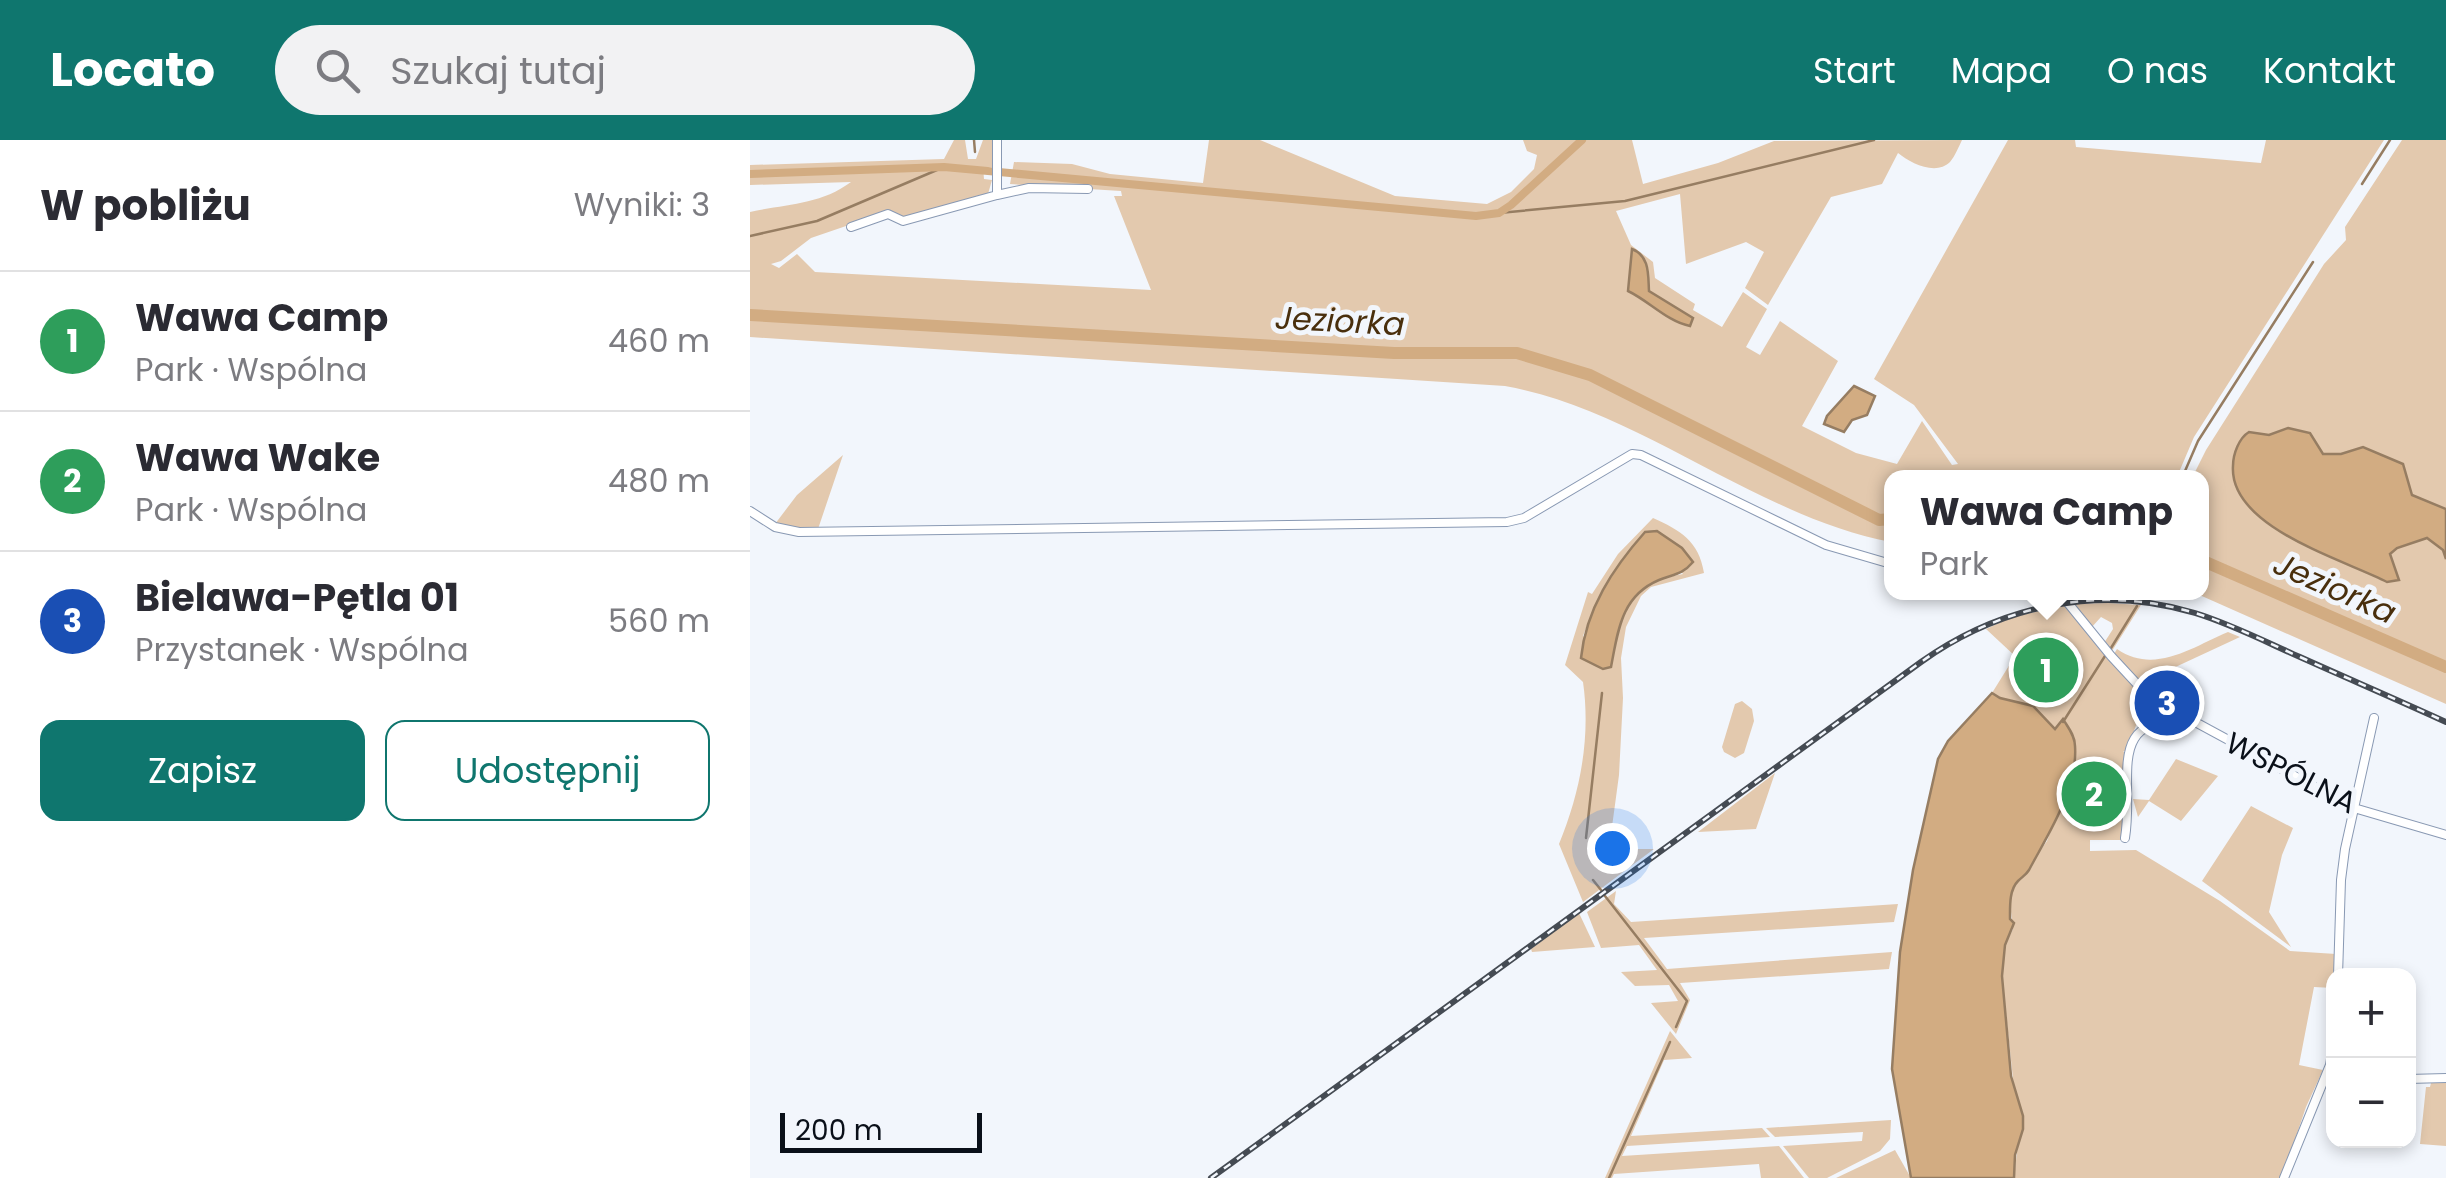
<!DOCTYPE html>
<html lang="pl">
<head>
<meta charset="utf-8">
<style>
  body { margin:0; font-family:Poppins,sans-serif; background:#f2f2f3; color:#2b2b33 }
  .controls { position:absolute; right:30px; bottom:30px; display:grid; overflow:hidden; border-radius:20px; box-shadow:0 5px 15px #0003 }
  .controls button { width:90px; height:90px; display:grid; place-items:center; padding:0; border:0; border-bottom:2px solid #e1e1e2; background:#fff; color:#2b2b33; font:50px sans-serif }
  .scale { position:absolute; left:30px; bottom:25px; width:202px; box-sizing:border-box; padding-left:10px; border:5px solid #0a1019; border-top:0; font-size:28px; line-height:35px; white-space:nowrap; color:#0a1019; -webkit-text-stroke:8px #f2f6fc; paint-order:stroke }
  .you { position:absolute; left:862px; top:708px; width:35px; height:35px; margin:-25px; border:8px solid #fff; border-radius:50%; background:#1a73e8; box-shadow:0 0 0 15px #1a73e833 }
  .badge { display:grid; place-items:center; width:65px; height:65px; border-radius:50%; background:#0f766e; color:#fff; font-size:32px; font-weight:700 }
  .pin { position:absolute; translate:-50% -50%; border:5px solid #fff; box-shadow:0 2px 10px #0006 }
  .popup { position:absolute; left:1134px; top:330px; width:325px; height:130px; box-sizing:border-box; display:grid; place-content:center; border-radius:20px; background:#fff; filter:drop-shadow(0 2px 8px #0005); font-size:32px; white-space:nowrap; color:#7c7c81 }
  .popup b { font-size:38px; color:#2b2b33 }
  .popup::after { content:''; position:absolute; left:50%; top:100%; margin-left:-20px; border:20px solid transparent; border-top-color:#fff }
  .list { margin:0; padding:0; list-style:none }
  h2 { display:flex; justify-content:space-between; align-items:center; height:130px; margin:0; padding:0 40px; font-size:42px }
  h2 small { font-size:32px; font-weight:400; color:#7c7c81 }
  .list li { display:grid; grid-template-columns:65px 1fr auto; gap:30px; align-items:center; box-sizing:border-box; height:140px; padding:0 40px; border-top:2px solid #e1e1e2 }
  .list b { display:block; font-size:38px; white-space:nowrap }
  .list p { margin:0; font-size:32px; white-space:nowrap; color:#7c7c81 }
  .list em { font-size:32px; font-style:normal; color:#7c7c81 }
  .actions { display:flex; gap:20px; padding:30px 40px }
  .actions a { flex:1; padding:22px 0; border:2px solid #0f766e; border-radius:20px; text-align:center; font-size:35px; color:#0f766e }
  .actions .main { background:#0f766e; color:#fff }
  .icon { flex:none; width:55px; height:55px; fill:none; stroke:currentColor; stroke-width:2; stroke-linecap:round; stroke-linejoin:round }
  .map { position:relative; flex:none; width:1696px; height:1038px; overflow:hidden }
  header { display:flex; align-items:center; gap:60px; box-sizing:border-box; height:140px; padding:0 50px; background:#0f766e; color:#fff }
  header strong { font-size:48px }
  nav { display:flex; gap:55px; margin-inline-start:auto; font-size:35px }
  .search { width:700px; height:90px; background:#f2f2f3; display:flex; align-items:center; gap:25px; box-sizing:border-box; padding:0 35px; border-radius:55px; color:#7c7c81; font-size:38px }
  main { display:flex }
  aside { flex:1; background:#fff }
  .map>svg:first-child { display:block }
  .green { fill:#e3c9ae; fill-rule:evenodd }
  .water { fill:#d2ac82; stroke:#967d62; stroke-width:2.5 }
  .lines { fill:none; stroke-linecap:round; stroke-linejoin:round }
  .stream { stroke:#967d62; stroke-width:2.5 }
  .canal { stroke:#d2ac82; stroke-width:8 }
  .river { stroke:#d2ac82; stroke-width:12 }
  .minor-casing { stroke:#8999b3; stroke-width:10 }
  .minor { stroke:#fff; stroke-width:8 }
  .rail-casing { stroke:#454b53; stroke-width:6 }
  .rail { stroke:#f2f6fc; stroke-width:2.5; stroke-dasharray:8; stroke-linecap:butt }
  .labels { text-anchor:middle; stroke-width:10; stroke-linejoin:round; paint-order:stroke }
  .street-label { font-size:30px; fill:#0a1019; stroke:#f2f6fc }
  .water-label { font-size:32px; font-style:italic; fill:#492f0d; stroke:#f2f6fc }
</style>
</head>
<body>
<header>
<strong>Locato</strong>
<div class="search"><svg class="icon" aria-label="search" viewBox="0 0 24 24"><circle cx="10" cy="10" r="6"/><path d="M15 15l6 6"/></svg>Szukaj tutaj</div>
<nav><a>Start</a><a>Mapa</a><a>O nas</a><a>Kontakt</a></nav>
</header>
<main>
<aside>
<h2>W pobliżu<small>Wyniki: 3</small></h2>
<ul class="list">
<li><span class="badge" style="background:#2e9e5b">1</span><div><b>Wawa Camp</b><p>Park · Wspólna</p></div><em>460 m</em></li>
<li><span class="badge" style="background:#2e9e5b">2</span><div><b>Wawa Wake</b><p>Park · Wspólna</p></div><em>480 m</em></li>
<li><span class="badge" style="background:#1a4fb4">3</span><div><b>Bielawa-Pętla 01</b><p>Przystanek · Wspólna</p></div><em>560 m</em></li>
</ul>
<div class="actions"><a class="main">Zapisz</a><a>Udostępnij</a></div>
</aside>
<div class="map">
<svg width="1696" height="1038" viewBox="0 0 1696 1038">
  <rect width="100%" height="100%" fill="#f2f6fc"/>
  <path class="green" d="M204 0H215L218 19H226L233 0H243L242 27H233L234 39 242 40 238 54 155 78 137 72 61 98 31 121 21 124 29 128 47 114 65 132 401 150 364 56H372L371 51 260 44 264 22 322 24 360 34 453 43 459 0H510L645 56 737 64 761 52 784 29 787 15 777 11 773 0H882L893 44 968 23 1024 1 1212 0C1209 6 1205 16 1200 22 1186 36 1160 23 1148 13L1132 44 1081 57 1018 165 995 148 1014 112 996 102 936 124 930 54 866 71 881 105 903 122 905 138 945 164 943 170 972 187 993 152 1017 169 996 207 1010 215 1030 181 1088 221 1052 286 1106 313 1147 324 1172 281 1202 325 1208 324 1164 265 1124 239 1258 0H1325L1326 7 1511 23 1516 0H1634L1444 297 1427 337 1141 338V402C1005 376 890 270 755 246L0 197V72C36 64 70 65 101 42L0 45V25L194 19Z
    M1652 0H1696V564L1445 453 1451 452V338H1442L1456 310 1574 124 1596 100 1595 87Z
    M93 315 68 389H45L25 384 47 355Z
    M903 378C930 390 949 401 954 433L901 447 891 456 876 487 871 518 873 558 869 635 859 709H904L833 762 809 704C830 653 841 598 833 542L815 525 838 452 842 454 868 414ZM895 392 933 434C875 444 872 477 861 527L833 496C847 457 868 423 895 392Z
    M1358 463 1391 465 1362 511 1354 503 1363 489 1362 483 1351 477 1341 488 1321 464Z
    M1314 465 1396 560 1376 611H1373L1376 613 1378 656 1372 659V700H1340V711L1386 710 1470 761 1540 811 1586 814 1583 848 1564 847 1549 925 1573 930 1556 967 1532 1038H1264L1269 995 1252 836 1255 805 1263 789 1260 763 1262 750 1297 701 1323 630 1326 605 1312 579 1305 590 1283 566 1250 559 1242 553 1265 516 1236 489 1260 478Z
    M1478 492 1490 497 1419 530 1402 553 1364 514 1367 509C1405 535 1442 507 1478 492Z
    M992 561 1002 569 1004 581 994 613 985 618 974 612 972 607 985 564Z
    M1426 619 1468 636 1431 681 1399 661 1388 677 1383 659 1399 660Z
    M1025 633 1006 689 948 692Z
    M1501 666 1543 688 1532 715 1519 772 1541 807 1452 741Z
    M866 751 864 764 881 782 1148 764 1144 782 894 798 917 829 1142 812 1139 829 930 843 940 860 926 894 901 863 928 861 919 845 885 846 871 832 907 830 889 805 851 808 837 772Z
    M829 773 845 807 782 812 781 809Z
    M920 891 942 918 914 920 881 996 1012 988 1020 997 877 1006 872 1016 1029 1006 1054 1038H1011L1009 1024 864 1034 862 1038H855Z
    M1681 943H1696V1006L1670 1004 1676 947H1680Z
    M1141 980 1140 999 1130 1011 1077 1038H1059L1033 1006 1112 1001 1113 992 1025 997 1016 988Z
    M1145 1010 1161 1038H1086Z"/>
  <path class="water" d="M882 109C900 116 898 135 899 151L943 178 940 186C918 182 899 161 878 151Z
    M1104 246 1125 256 1117 275 1102 280 1094 292 1074 284 1077 276Z
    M1538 288 1560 293 1573 314H1591L1613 307 1653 324 1662 355 1696 369V419L1693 410 1677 398 1647 408 1640 414 1649 440 1637 442C1592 419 1479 387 1483 326 1483 314 1489 298 1499 292L1519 295Z
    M907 391 932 408 943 422C932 435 924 434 909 440 871 456 868 491 861 527L853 529 831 518C836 469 863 428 895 392Z
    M1242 553 1250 558 1283 566 1305 589 1313 579C1317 586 1325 595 1325 606 1328 649 1298 694 1279 730 1276 735 1272 737 1268 741 1259 750 1260 767 1260 779L1264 783 1255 805 1252 836 1261 936 1273 976V989L1265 1015 1264 1038H1161L1142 929 1150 812 1163 730 1188 619 1198 601Z"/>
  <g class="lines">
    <path class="stream" d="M224 0 225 12
      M1612 44 1640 0
      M749 73 875 61 1124 0
      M0 96 67 81 194 27
      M1432 338 1448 301 1563 122
      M1391 457 1393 452
      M1361 508 1387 466
      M1313 582 1355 516
      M836 698 852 553
      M843 740 851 750
      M855 756 937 861 926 887
      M859 1038 920 902"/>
    <path class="canal" d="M0 34 194 27 726 76 749 73 761 65 832 0"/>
    <path class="river" d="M0 175 644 213H767L840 235 1129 380 1141 379
      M1451 420 1696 527"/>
    <defs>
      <path id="minor" d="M247 55 279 48 338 49
        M101 87 138 74 153 81 247 55V0
        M0 371 25 387 49 392 757 382 774 378 882 314 891 315 1076 405 1141 424
        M1309 452 1361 516 1399 557 1604 668 1696 695
        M1375 698C1385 637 1353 574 1441 582
        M1588 836 1591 740 1595 709 1624 578
        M1658 939 1696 938
        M1534 1038 1580 925 1584 901"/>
    </defs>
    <use href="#minor" class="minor-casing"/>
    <use href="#minor" class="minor"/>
    <defs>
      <path id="rail" d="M461 1038 1171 522C1251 465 1350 444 1445 473 1481 484 1516 502 1550 517 1599 539 1648 560 1696 582"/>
    </defs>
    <use href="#rail" class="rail-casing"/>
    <use href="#rail" class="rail"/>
  </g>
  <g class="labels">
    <g class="street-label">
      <text transform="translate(1541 633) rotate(27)" y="10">WSPÓLNA</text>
    </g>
    <g class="water-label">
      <text transform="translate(590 181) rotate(3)" y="11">Jeziorka</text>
      <text transform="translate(1585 448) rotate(24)" y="11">Jeziorka</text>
    </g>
  </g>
</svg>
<div class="controls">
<button>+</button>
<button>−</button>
</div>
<div class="scale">200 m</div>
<div class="you"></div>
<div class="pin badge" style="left:1296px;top:530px;background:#2e9e5b">1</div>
<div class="popup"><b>Wawa Camp</b>Park</div>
<div class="pin badge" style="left:1344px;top:654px;background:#2e9e5b">2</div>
<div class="pin badge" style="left:1417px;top:563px;background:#1a4fb4">3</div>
</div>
</main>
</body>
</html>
